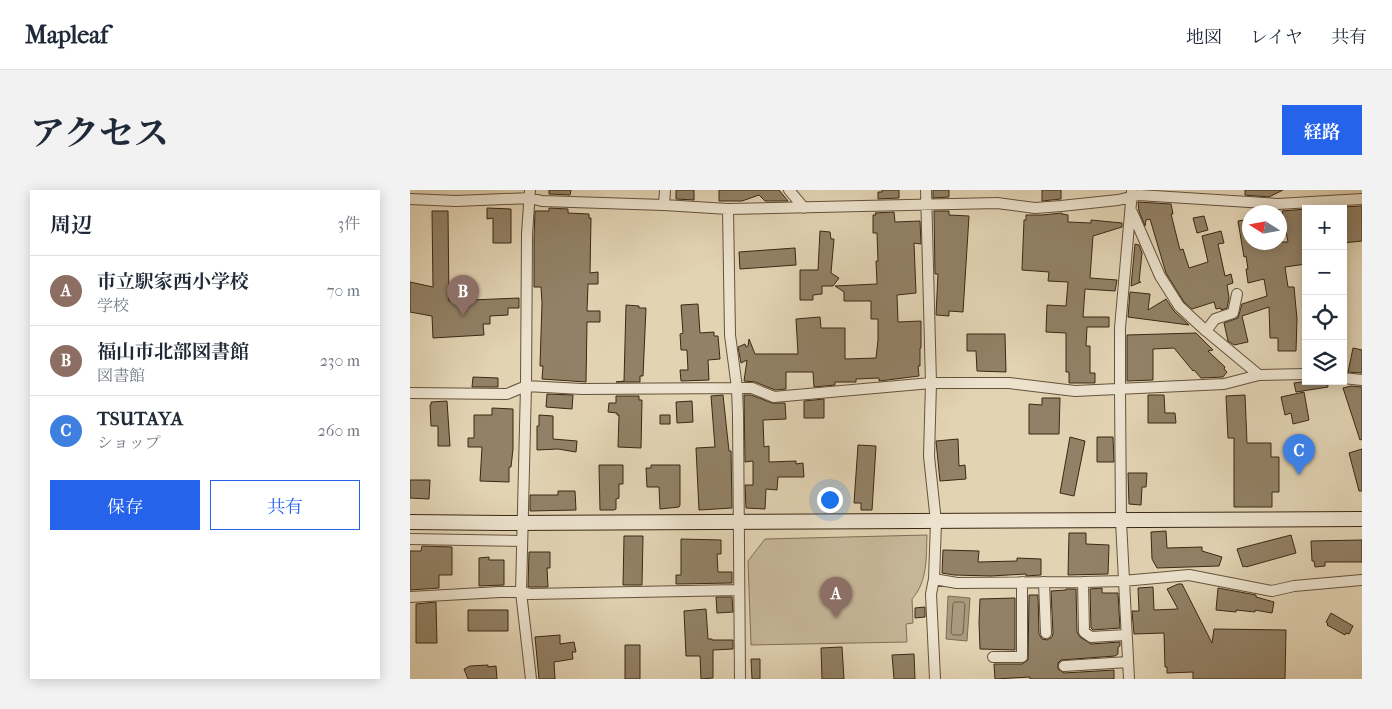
<!DOCTYPE html>
<html lang="ja">
<head>
<meta charset="utf-8">
<style>
  body { margin:0; font-family:"IM FELL French Canon","Noto Serif JP",serif; background:#f2f2f3; color:#1f2937 }
  .controls { position:absolute; right:15px; top:15px; display:grid; overflow:hidden; border-radius:0px; box-shadow:0 2px 12px #0003 }
  .controls button { width:45px; height:45px; display:grid; place-items:center; padding:0; border:0; border-bottom:1px solid #e0e1e3; background:#fff; color:#1f2937; font:25px sans-serif }
  .compass { position:absolute; left:832px; top:15px; width:45px; height:45px; border-radius:50%; background:#fff; box-shadow:0 2px 12px #0003; rotate:281deg }
  .you { position:absolute; left:419px; top:309px; width:18px; height:18px; margin:-12px; border:4px solid #fff; border-radius:50%; background:#1a73e8; box-shadow:0 0 0 8px #1a73e833 }
  .badge { display:grid; place-items:center; width:32px; height:32px; border-radius:50%; background:#2563eb; color:#fff; font-size:16px; font-weight:700 }
  .pin { position:absolute; translate:-50% -41px; filter:drop-shadow(0 1px 2px #0008) }
  .pin::after { content:''; position:absolute; top:26px; width:18px; height:15px; background:inherit; clip-path:polygon(0 0,100% 0,50% 100%) }
  .list { margin:0; padding:0; list-style:none }
  h2 { display:flex; justify-content:space-between; align-items:center; height:65px; margin:0; padding:0 20px; font-size:21px }
  h2 small { font-size:16px; font-weight:400; color:#747a83 }
  .list li { display:grid; grid-template-columns:32px 1fr auto; gap:15px; align-items:center; box-sizing:border-box; height:70px; padding:0 20px; border-top:1px solid #e0e1e3 }
  .list b { display:block; font-size:19px; white-space:nowrap }
  .list p { margin:0; font-size:16px; white-space:nowrap; color:#747a83 }
  .list em { font-size:16px; font-style:normal; color:#747a83 }
  .actions { display:flex; gap:10px; padding:15px 20px }
  .actions a { flex:1; padding:11px 0; border:1px solid #2563eb; border-radius:0px; text-align:center; font-size:18px; color:#2563eb }
  .actions .main { background:#2563eb; color:#fff }
  .icon { flex:none; width:28px; height:28px; fill:none; stroke:currentColor; stroke-width:2; stroke-linecap:round; stroke-linejoin:round }
  .map { position:relative; flex:none; width:952px; height:489px; overflow:hidden; border-radius:0px }
  header { display:flex; align-items:center; gap:30px; box-sizing:border-box; height:70px; padding:0 25px; background:#fff; border-bottom:1px solid #e0e1e3 }
  header strong { font-size:24px }
  nav { display:flex; gap:28px; margin-inline-start:auto; font-size:18px }
  .intro { display:flex; align-items:center; justify-content:space-between; box-sizing:border-box; height:120px; padding:0 30px }
  h1 { margin:0; font-size:35px }
  .button { padding:12px 22px; border-radius:0px; background:#2563eb; color:#fff; font-size:18px; font-weight:700 }
  main { display:flex; gap:30px; padding:0 30px }
  aside { flex:1; background:#fff; border-radius:0px; box-shadow:0 2px 12px #0003 }
  .map>svg:first-child { display:block }
  .green { fill:#c6b698; stroke:#806f56 }
  .water { fill:#a9997d; stroke:#7d6c53 }
  .lines { fill:none; stroke-linecap:round; stroke-linejoin:round }
  .shore { stroke:#726048; stroke-width:1 }
  .building { fill:#928166; stroke:#3b2813 }
  .street-casing { stroke:#65533b; stroke-width:12 }
  .secondary-casing { stroke:#3b2813; stroke-width:16 }
  .street { stroke:#ece2ce; stroke-width:10 }
  .secondary { stroke:#ece2ce; stroke-width:14 }
</style>
</head>
<body>
<header>
<strong>Mapleaf</strong>
<nav><a>地図</a><a>レイヤ</a><a>共有</a></nav>
</header>
<div class="intro"><h1>アクセス</h1><a class="button">経路</a></div>
<main>
<aside>
<h2>周辺<small>3件</small></h2>
<ul class="list">
<li><span class="badge" style="background:#8d6e63">A</span><div><b>市立駅家西小学校</b><p>学校</p></div><em>70 m</em></li>
<li><span class="badge" style="background:#8d6e63">B</span><div><b>福山市北部図書館</b><p>図書館</p></div><em>230 m</em></li>
<li><span class="badge" style="background:#3f7fe0">C</span><div><b>TSUTAYA</b><p>ショップ</p></div><em>260 m</em></li>
</ul>
<div class="actions"><a class="main">保存</a><a>共有</a></div>
</aside>
<div class="map">
<svg width="952" height="489" viewBox="0 0 952 489">
  <rect width="100%" height="100%" fill="#e2d3b3"/>
  <filter id="stains"><feTurbulence type="fractalNoise" baseFrequency=".004" numOctaves="4"/><feColorMatrix values="0 0 0 0 .2 0 0 0 0 .09 0 0 0 0 .02 0 0 0 .5 -.17"/></filter>
  <radialGradient id="worn" r=".72"><stop offset=".6" stop-color="#630" stop-opacity="0"/><stop offset="1" stop-color="#630" stop-opacity=".3"/></radialGradient>
  <path class="green" d="M517 345C516 367 518 391 502 409L503 433 496 434 497 452 341 455 338 371 355 349Z"/>
  <path class="water" d="M538 406 560 408 557 451 536 449Z"/>
  <g class="lines">
    <path class="shore" d="M545 412H553L555 414 553 443 551 445H543L541 443 543 414Z"/>
  </g>
  <path class="building" d="M139 0H161L160 5 139 4Z
    M266 0H284V10L266 9Z
    M309 0H369L378 11H355L349 5 332 11H309Z
    M472 0H489V8L468 9V2H472Z
    M523 0H539V7L523 8Z
    M632 0H651V9L632 11Z
    M835 0H873L859 7 835 5Z
    M728 12 761 14 763 24H761L770 60 773 59 779 78 798 72 792 46 811 41 814 53 808 54 815 86 821 84 823 93 817 95 819 108 817 118 811 120V118L806 119 804 112 782 119 774 112 756 83 740 29 736 30 735 36 729 21Z
    M952 16V51L933 53V17Z
    M77 18 101 19V53H83V28L77 29Z
    M139 18 158 19V23L179 24V28H181L180 83 188 82V94H178L177 121H190V132H177L176 192 132 189 133 176H130L132 113 131 97H124V49L125 21H139Z
    M896 19V48L893 49 896 74 875 77 878 97H884L887 129 886 161H868V148H860L859 117 832 126 838 152 824 155 818 151 814 133 828 128 832 114 857 106 854 89 838 93 836 79H838L836 66 834 67 828 31 840 29V52H878L872 21Z
    M22 21H38L39 111 109 108V118H98V125L80 126V134H73L74 145 23 148 22 126 0 122V92L23 97Z
    M524 21H539V25L559 26 553 122 539 121V126L526 125 528 84H525Z
    M484 22 485 32 510 31 511 54 504 53 506 103 487 105 488 132 511 131V158H510V176H508L509 186 469 191V188L446 189V192H425V195L404 197 403 182H376V199L365 200 345 192 334 191 337 170 331 173 328 157 335 154 336 157 338 156 339 149 345 164H388L386 129 410 127 411 138H435V169L466 168 468 150V129H461V111H434V102L425 96 467 94 466 71H468L467 43H463V25H466L465 23Z
    M652 23V24L658 25V32L681 33V30L712 33V37L683 46 680 88 707 90 705 101 675 99 673 127H699V137H677L676 156H680V183H685V193H659V182H656V143L636 142 637 115 656 116 658 92 638 91 639 82 612 80 614 30H616V25H632Z
    M794 26 798 40 787 43 783 28Z
    M410 41 420 42 421 49H424L421 83 429 88 423 96H412V104L403 105V110H390V80H408Z
    M725 54 729 55 732 63 729 92H731L721 96Z
    M385 58 386 75 330 79 329 62Z
    M720 102 740 104 738 120 756 109 764 121 779 135 718 127Z
    M288 114 290 143 304 142V146H308L310 169 298 170 299 190 271 191 270 180H278L277 160H271L270 144 273 143 271 115Z
    M216 115 229 116V118H236L233 186H230V192H206L214 191Z
    M786 143 803 160 798 161 815 177 814 179 817 182 813 187 791 188 784 180 783 181 764 158 743 159V190L717 191V145Z
    M557 144H595L596 182 567 181 566 161H557Z
    M943 158 952 160V183L938 182Z
    M63 187 88 188V197H62Z
    M898 191H917L918 197 886 202 884 193Z
    M941 196 952 197V249L950 250 933 198Z
    M894 202 899 230 883 234 881 223 875 225 871 207Z
    M137 204 163 205 162 219 136 217Z
    M313 205 319 261H321L322 318 289 320 286 258 305 257 301 206Z
    M334 205H341L362 213H375L376 229 353 230 354 257 359 256V272L386 271V274L393 273 394 287H368L367 300 356 299 355 319 336 318 335 295H343V271L335 272Z
    M738 205H754L755 223H765L766 233H738Z
    M835 205 837 253H861V267H869V302H862V317H824V248H818L816 206Z
    M206 206H229V210H232L231 258 208 257 209 225H207V223L198 222 199 213H206Z
    M632 208H650L649 244H619V214L632 215Z
    M414 209V228H394V211Z
    M37 211 40 256H28V236H21L20 215H21V212Z
    M282 211 283 232 267 233 266 212Z
    M82 218 103 219V259L101 277H99V292L70 291 72 257H58V248H64V225H82Z
    M129 225 143 226V249L167 251 166 262 148 259 127 260V236H129Z
    M250 225H260V234H250Z
    M660 247 675 251 664 306 650 303Z
    M687 247H703L704 272H687Z
    M548 249 549 276 555 275 556 289 530 291 526 251Z
    M448 255 466 256 462 320H451V313H444Z
    M952 259V301H949L939 263Z
    M189 275H213V294H209V308L206 309V319L204 320H190Z
    M241 275H270V315L269 317 250 319 249 297H237L236 278H241Z
    M718 283H737L736 297H732L731 315 719 314Z
    M0 290H20L19 309 0 308Z
    M148 301H165L166 320 120 321V305H148Z
    M756 341 757 358 792 357V361L812 367 809 376 747 378 742 369 741 342Z
    M659 343H676V354L699 355 698 384 658 385Z
    M881 345 886 363 836 377 835 376 833 377 827 359Z
    M214 346H233L232 395H213Z
    M271 349 311 350V364H307L308 382H322V393L266 394V385H271Z
    M952 350V372H915V376L905 377 904 371H902L901 351Z
    M12 356 42 357V385H29V398L0 400V361H11Z
    M533 360 569 361 568 372 607 371V368L631 369V385L616 386V384L581 386 544 385 532 383Z
    M119 362H140V378H137L138 397H118Z
    M79 367V370H94V395L69 396V368Z
    M768 394H772L802 453 804 439 876 440 875 489H783V482L757 483V477H755L754 443 724 444 722 421H729L728 398 743 397 744 420 768 419 757 399Z
    M692 398V403H708L710 438 683 440 681 438 680 399Z
    M808 398 846 405V407L864 412 862 423 845 420V422L826 420V422L806 420Z
    M656 399H666L667 442 670 447 681 454 710 452V456L708 457V464L705 466 651 470 648 473V479L654 483 704 480V489H620V487L585 489 584 474H612L618 470 619 405H628L629 444 632 449 637 450 642 447 643 443 641 401 656 400Z
    M306 407H322L323 422 307 423Z
    M605 408V460L570 459 569 432 570 409Z
    M26 412 27 453H6V414Z
    M515 417V427L505 428V418Z
    M296 419 298 449H302V450H323V459L303 460V488L291 489 290 466H276L274 421Z
    M58 420H98V441H58Z
    M921 423 943 436 939 444 936 443 935 445 917 435 918 434 916 432Z
    M150 445V454L164 452 166 462H162L163 469 144 472 145 489H129L125 447Z
    M215 455H230V489H215Z
    M432 457 434 489H412L411 458Z
    M504 464 505 489H484L482 465Z
    M341 469H350V489H342Z
    M78 475V477L86 476 87 489H58L54 479 60 476Z"/>
  <g class="lines">
    <defs>
      <path id="street" d="M120 0 117 44 116 196 111 402 121 489
        M379 0 394 18
        M516 0 521 193 519 266 526 332 524 389 521 404 525 489
        M0 9 46 11 120 8 132 11 254 15 318 19 587 13 625 18 651 16 708 10 729 5 868 14 952 9
        M254 15 255 0
        M318 19 320 145 327 198 328 225 330 489
        M722 22 750 86 769 116 796 141 849 185
        M796 141 805 129 823 123 827 104
        M933 188 952 190
        M0 203 97 204 116 196 172 199 327 198H342L364 207 521 193H599L665 201 814 194 849 185 896 184
        M0 349 112 351
        M524 389 547 393 673 392 713 391 779 385 862 401 884 396 952 390
        M634 392 636 443
        M673 392 674 442 681 447 716 445
        M0 407 90 402H111L120 404 329 400
        M583 467H612V392
        M654 476 718 472
        M719 489 711 331 710 198V138L722 1"/>
      <path id="secondary" d="M0 332 93 333 952 329"/>
    </defs>
    <use href="#street" class="street-casing"/>
    <use href="#secondary" class="secondary-casing"/>
    <use href="#street" class="street"/>
    <use href="#secondary" class="secondary"/>
  </g>
  <rect width="100%" height="100%" filter="url(#stains)"/>
  <rect width="100%" height="100%" fill="url(#worn)"/>
</svg>
<div class="controls">
<button>+</button>
<button>−</button>
<button><svg class="icon" aria-label="locate" viewBox="0 0 24 24"><circle cx="12" cy="12" r="6"/><path d="M12 2v4M12 18v4M2 12h4M18 12h4"/></svg></button>
<button><svg class="icon" aria-label="layers" viewBox="0 0 24 24"><path d="M12 4l9 5-9 5-9-5zM3 14l9 5 9-5"/></svg></button>
</div>
<svg class="compass" viewBox="-18 -18 36 36"><path d="M0-13l5 13h-10z" fill="#e53935"/><path d="M0 13l5-13h-10z" fill="#747a83"/></svg>
<div class="you"></div>
<div class="pin badge" style="left:426px;top:428px;background:#8d6e63">A</div>
<div class="pin badge" style="left:53px;top:126px;background:#8d6e63">B</div>
<div class="pin badge" style="left:889px;top:285px;background:#3f7fe0">C</div>
</div>
</main>
</body>
</html>
